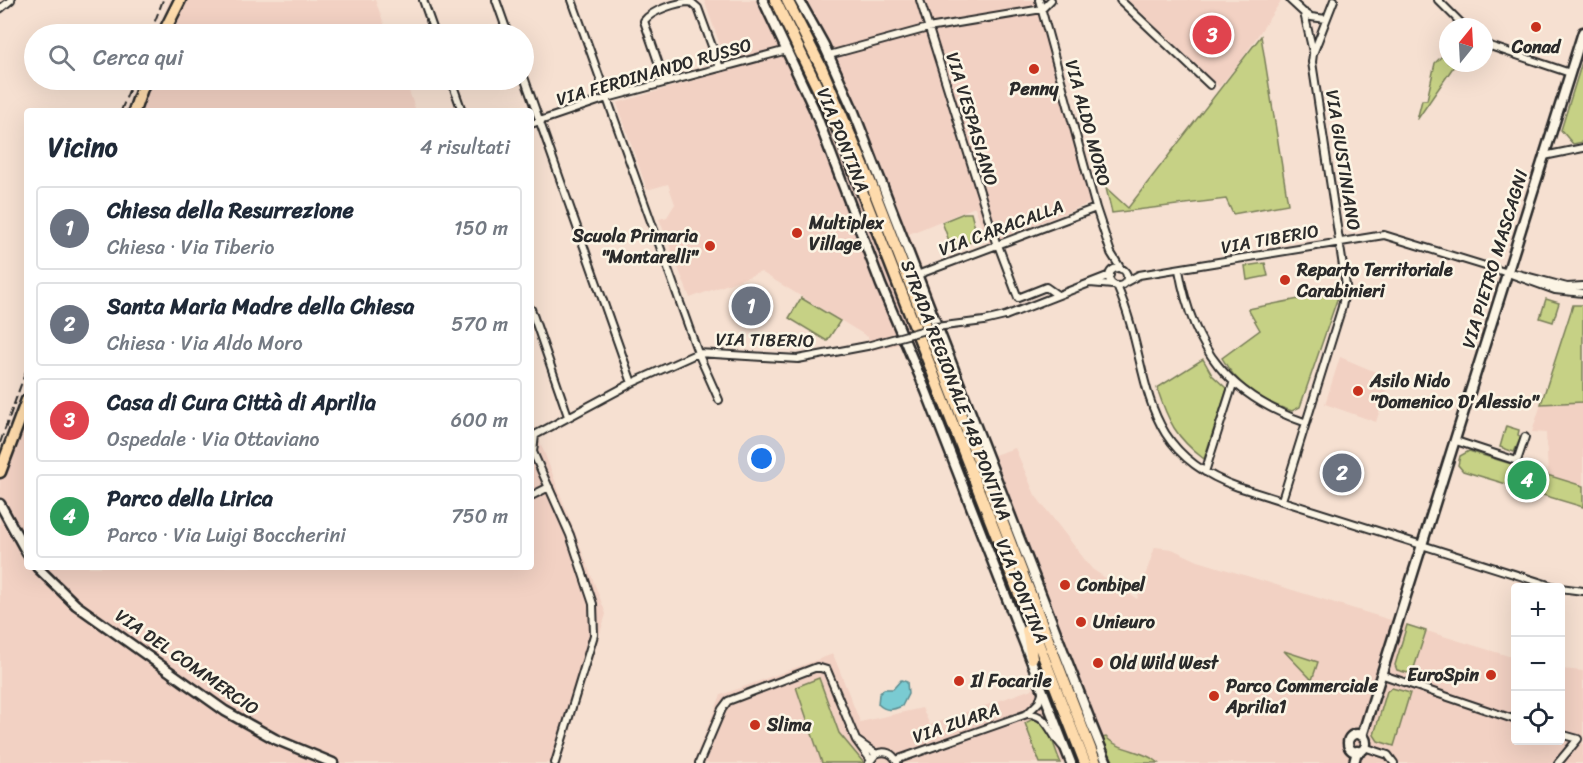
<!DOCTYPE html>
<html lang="it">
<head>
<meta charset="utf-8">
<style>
  body { margin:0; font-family:Sriracha,sans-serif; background:#f2f2f3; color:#1f2937 }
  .controls { position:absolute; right:18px; bottom:18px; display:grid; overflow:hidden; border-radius:6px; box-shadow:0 6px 24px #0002 }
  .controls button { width:54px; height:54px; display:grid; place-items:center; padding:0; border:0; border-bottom:2px solid #e0e1e3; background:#fff; color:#1f2937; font:30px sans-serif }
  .compass { position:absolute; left:1439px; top:18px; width:54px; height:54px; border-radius:50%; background:#fff; box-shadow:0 6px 24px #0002; rotate:18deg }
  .you { position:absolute; left:762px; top:459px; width:21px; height:21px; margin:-15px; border:4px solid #fff; border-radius:50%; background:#1a73e8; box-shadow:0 0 0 9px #1a73e833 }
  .badge { display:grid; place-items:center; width:39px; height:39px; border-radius:50%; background:#b45309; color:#fff; font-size:20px; font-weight:700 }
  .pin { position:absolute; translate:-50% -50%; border:3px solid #fff; box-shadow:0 2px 6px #0006 }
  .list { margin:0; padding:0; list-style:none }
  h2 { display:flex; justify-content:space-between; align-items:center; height:78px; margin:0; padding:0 24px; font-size:26px }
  h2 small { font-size:20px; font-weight:400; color:#747a83 }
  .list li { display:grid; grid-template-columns:39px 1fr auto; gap:18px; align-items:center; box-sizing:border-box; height:84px; margin:0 12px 12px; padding:0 12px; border:2px solid #e0e1e3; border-radius:6px }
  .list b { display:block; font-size:22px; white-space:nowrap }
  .list p { margin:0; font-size:20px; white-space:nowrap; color:#747a83 }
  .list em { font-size:20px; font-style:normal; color:#747a83 }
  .icon { flex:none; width:33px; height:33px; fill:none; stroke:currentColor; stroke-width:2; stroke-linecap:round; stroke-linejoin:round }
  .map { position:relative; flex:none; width:1583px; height:763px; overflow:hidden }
  .search { position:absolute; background:#fff; box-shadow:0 6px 24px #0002; left:24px; top:24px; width:510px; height:66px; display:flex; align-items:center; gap:15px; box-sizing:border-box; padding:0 21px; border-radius:33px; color:#747a83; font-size:22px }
  .panel { position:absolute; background:#fff; box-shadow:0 6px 24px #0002; left:24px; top:108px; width:510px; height:462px; border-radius:6px }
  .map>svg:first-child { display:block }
  .built { fill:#f2d1c3 }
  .green { fill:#c6d185; stroke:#787e58; stroke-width:1.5 }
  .water { fill:#7acbd2; stroke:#5a8b8f; stroke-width:1.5 }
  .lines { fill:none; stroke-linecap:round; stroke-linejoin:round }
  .minor-casing { stroke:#2b2b2b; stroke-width:10 }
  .tertiary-casing { stroke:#2b2b2b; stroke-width:13 }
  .primary-casing { stroke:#2b2b2b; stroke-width:15 }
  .trunk-casing { stroke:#2b2b2b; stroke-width:15 }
  .minor { stroke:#fcf5e5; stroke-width:6 }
  .tertiary { stroke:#fcf5e5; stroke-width:8 }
  .primary { stroke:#fedbac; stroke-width:10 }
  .trunk { stroke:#fedbac; stroke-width:10 }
  .rail { stroke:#2b2b2b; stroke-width:2; stroke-dasharray:9 4.5; stroke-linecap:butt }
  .minor-bridge-casing { stroke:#2b2b2b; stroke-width:10; stroke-linecap:butt }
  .minor-bridge { stroke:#fcf5e5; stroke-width:6 }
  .poi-dot { fill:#c8321e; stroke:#fcf5e5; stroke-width:2 }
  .labels { text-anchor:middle; stroke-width:5; stroke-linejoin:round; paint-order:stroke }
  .poi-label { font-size:18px; font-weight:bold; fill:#2b2b2b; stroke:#fcf5e5; text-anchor:start }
  .street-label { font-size:18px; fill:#2b2b2b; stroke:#fcf5e5 }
</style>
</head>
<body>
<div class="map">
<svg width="1583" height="763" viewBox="0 0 1583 763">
  <rect width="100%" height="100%" fill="#f6e0d1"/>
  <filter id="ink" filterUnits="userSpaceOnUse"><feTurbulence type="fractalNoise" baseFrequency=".0167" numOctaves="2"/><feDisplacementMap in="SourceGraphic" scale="12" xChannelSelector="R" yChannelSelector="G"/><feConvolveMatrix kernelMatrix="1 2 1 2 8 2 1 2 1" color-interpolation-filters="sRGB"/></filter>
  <g filter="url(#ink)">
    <path class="built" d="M170 0H375L388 34H157Z
      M704 0H1036L1090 203 988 243 975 207 909 234 947 333 870 351 868 337 761 272 690 298 659 219 667 217 675 204 668 184 647 190 617 103 729 70Z
      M1128 0H1280L1281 1 1240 62 1219 87Z
      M140 80H405L416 111H129Z
      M1340 357 1390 378 1376 422 1325 404Z
      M27 387V567H531V418L606 614 560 763H0V461Z
      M1583 402V486L1548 476 1546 433 1532 432 1541 404Z
      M1015 448 1035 495 1092 569 1137 599 1155 547 1172 549 1198 561 1515 658 1516 740H1560L1561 669 1583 671V763H693L721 695 833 654 860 722 922 708 930 725 1066 677 985 458Z"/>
    <path class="green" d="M1261 36 1288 204 1233 214 1226 199 1112 213 1106 188 1128 208Z
      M1448 50V63H1456L1417 120 1422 100H1427L1435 63Z
      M1583 59V142L1573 144 1561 130Z
      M964 213H971L978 239 956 248 957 252 954 254 942 222Z
      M1265 263 1268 276 1247 280 1245 266Z
      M1340 291 1300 407 1292 411C1264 403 1236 384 1222 358L1260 330 1248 309Z
      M801 298 840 321 827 341 789 318Z
      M1546 299 1559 303 1553 322 1540 318Z
      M1573 305H1583V402L1541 404Z
      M1203 359 1212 375 1227 389 1204 459C1176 438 1168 421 1157 388Z
      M1506 426 1519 430 1518 435 1521 437 1514 452 1500 447Z
      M1469 451 1583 486V507L1463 471 1458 465 1460 456Z
      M1407 625 1426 631 1412 674 1397 670 1395 665Z
      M1284 651 1318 662 1312 680Z
      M819 678 839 733 864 763H822L796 687Z
      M1392 688 1410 693 1394 746 1378 741 1374 735 1387 691Z
      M1033 719C1052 726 1053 747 1061 763H1040L1025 723Z
      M1106 737C1119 751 1144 750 1159 763H1114L1102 738Z"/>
    <path class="water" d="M901 680 907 682 908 694 902 706C893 710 886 712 878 704L879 694 884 689H893Z"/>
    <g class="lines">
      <defs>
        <path id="minor" d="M423 0 435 34
          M496 0 508 34
          M572 0 698 353 719 400
          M920 0 997 246
          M1039 0 1096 208 1111 253 1121 269
          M1120 0 1210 85
          M1290 0 1304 13 1313 52
          M1438 0 1465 27
          M0 9 11 0
          M1305 13 1311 17 1326 19
          M1484 44 1570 73
          M829 55 928 28 1042 9 1051 0
          M524 77 632 383
          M451 80 462 111
          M665 82 644 21C652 10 678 2 691 2L698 8 720 68
          M531 124 607 98 787 50
          M1544 156 1583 148
          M998 245 1018 298 1046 287 1056 294
          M1109 277a9 9 0 1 1 18 0a9 9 0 1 1-18 0Z
          M1179 270C1193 349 1228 395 1304 422
          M1514 273 1567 287 1583 286
          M917 275 1096 208
          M1126 282 1139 275 1384 235 1508 273 1555 290 1583 293
          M1090 283 1113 285
          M1117 286C1154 371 1132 449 1238 487L1558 588
          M531 309 568 416
          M1005 316 1110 275
          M1456 441 1517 461 1525 437
          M1205 472 1233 384
          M531 496 549 487
          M1282 500 1342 307 1346 286 1312 62 1313 54 1334 0
          M1560 588 1583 591
          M1383 675 1516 720
          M1043 690 1039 702 1027 714C1048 713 1050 735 1063 747
          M1364 747 1388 755 1394 763
          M870 759 856 740 876 754
          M896 760 1027 714
          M555 763 594 635 593 604 570 535 533 452 535 435 632 383 698 353 798 359 867 346
          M699 763 722 709 728 701 817 667 827 670 856 740
          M869 763 876 754C885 750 893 753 897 762
          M1558 763 1578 739 1560 734"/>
        <path id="tertiary" d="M763 0 814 109 881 285 926 391 1071 763
          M799 0 824 45 854 112 1090 720
          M0 504 27 553
          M37 567 76 605 225 711 275 739 333 763
          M1088 716 1107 763
          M1348 743a9 9 0 1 1 18 0a9 9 0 1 1-18 0Z
          M1362 736 1583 32
          M1354 763 1357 751"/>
        <path id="primary" d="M163 34 180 0
          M134 111 145 80
          M0 472 27 400"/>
        <path id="trunk" d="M775 0 839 132 1085 763
          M787 0 822 69 874 191 1096 763
          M1027 630 1032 658"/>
      </defs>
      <use href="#minor" class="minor-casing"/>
      <use href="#tertiary" class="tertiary-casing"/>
      <use href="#primary" class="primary-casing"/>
      <use href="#trunk" class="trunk-casing"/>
      <use href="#minor" class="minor"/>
      <use href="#tertiary" class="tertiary"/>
      <use href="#primary" class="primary"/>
      <use href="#trunk" class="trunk"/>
      <path class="rail" d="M150 34 163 0
        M121 111 133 80
        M0 443 27 368"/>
      <defs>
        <path id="minor-bridge" d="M867 346 936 327 984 321 1005 316"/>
      </defs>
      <use href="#minor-bridge" class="minor-bridge-casing"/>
      <use href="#minor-bridge" class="minor-bridge"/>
    </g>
  </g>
  <g class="poi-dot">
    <circle cx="1536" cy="27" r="6"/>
    <circle cx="1034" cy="69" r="6"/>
    <circle cx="797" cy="233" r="6"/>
    <circle cx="710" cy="246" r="6"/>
    <circle cx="1285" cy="280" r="6"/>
    <circle cx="1358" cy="391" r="6"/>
    <circle cx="1065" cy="585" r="6"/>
    <circle cx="1081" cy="622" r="6"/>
    <circle cx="1098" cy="663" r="6"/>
    <circle cx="1491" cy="675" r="6"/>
    <circle cx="959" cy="681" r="6"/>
    <circle cx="1214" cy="696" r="6"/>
    <circle cx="755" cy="725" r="6"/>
  </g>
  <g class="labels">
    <g class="poi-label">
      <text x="1536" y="53" text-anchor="middle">Conad</text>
      <text x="1034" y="95" text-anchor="middle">Penny</text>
      <text x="809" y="229">Multiplex<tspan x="809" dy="21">Village</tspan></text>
      <text x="698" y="242" text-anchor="end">Scuola Primaria<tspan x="698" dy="21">"Montarelli"</tspan></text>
      <text x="1297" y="276">Reparto Territoriale<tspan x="1297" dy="21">Carabinieri</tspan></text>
      <text x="1370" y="387">Asilo Nido<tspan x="1370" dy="21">"Domenico D'Alessio"</tspan></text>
      <text x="1077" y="591">Conbipel</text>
      <text x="1093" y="628">Unieuro</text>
      <text x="1110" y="669">Old Wild West</text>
      <text x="1479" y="681" text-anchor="end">EuroSpin</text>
      <text x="971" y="687">Il Focarile</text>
      <text x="1226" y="692">Parco Commerciale<tspan x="1226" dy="21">Aprilia1</tspan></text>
      <text x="767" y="731">Slima</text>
    </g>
    <g class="street-label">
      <text transform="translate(654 72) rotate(-16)" y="6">VIA FERDINANDO RUSSO</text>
      <text transform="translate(972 119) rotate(73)" y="6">VIA VESPASIANO</text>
      <text transform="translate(1088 123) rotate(75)" y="6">VIA ALDO MORO</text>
      <text transform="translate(843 140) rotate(68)" y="6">VIA PONTINA</text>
      <text transform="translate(1343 160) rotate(81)" y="6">VIA GIUSTINIANO</text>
      <text transform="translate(1001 228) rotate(-20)" y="6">VIA CARACALLA</text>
      <text transform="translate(1270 239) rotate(-10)" y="6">VIA TIBERIO</text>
      <text transform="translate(1495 259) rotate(-73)" y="6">VIA PIETRO MASCAGNI</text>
      <text transform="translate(765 340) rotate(1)" y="6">VIA TIBERIO</text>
      <text transform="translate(956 390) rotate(69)" y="6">STRADA REGIONALE 148 PONTINA</text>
      <text transform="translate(1022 591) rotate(68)" y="6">VIA PONTINA</text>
      <text transform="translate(187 662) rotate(35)" y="6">VIA DEL COMMERCIO</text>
      <text transform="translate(956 723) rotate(-19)" y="6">VIA ZUARA</text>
    </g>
  </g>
</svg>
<div class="controls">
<button>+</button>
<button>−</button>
<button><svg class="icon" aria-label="locate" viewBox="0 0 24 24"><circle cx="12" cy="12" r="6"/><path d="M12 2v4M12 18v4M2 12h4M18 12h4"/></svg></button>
</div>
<svg class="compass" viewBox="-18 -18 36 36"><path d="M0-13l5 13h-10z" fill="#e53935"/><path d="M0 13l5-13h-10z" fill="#747a83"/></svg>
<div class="you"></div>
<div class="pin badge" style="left:751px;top:306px;background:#6b7280">1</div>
<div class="pin badge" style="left:1342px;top:473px;background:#6b7280">2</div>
<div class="pin badge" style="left:1212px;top:35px;background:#e0444e">3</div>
<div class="pin badge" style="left:1527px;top:480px;background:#2e9e5b">4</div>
<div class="search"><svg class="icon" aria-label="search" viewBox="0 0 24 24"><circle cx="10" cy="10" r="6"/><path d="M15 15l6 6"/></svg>Cerca qui</div>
<section class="panel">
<h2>Vicino<small>4 risultati</small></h2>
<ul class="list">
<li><span class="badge" style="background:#6b7280">1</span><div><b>Chiesa della Resurrezione</b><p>Chiesa · Via Tiberio</p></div><em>150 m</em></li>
<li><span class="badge" style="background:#6b7280">2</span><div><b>Santa Maria Madre della Chiesa</b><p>Chiesa · Via Aldo Moro</p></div><em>570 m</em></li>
<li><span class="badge" style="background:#e0444e">3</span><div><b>Casa di Cura Città di Aprilia</b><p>Ospedale · Via Ottaviano</p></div><em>600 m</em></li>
<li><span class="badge" style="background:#2e9e5b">4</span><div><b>Parco della Lirica</b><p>Parco · Via Luigi Boccherini</p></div><em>750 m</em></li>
</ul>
</section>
</div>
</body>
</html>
